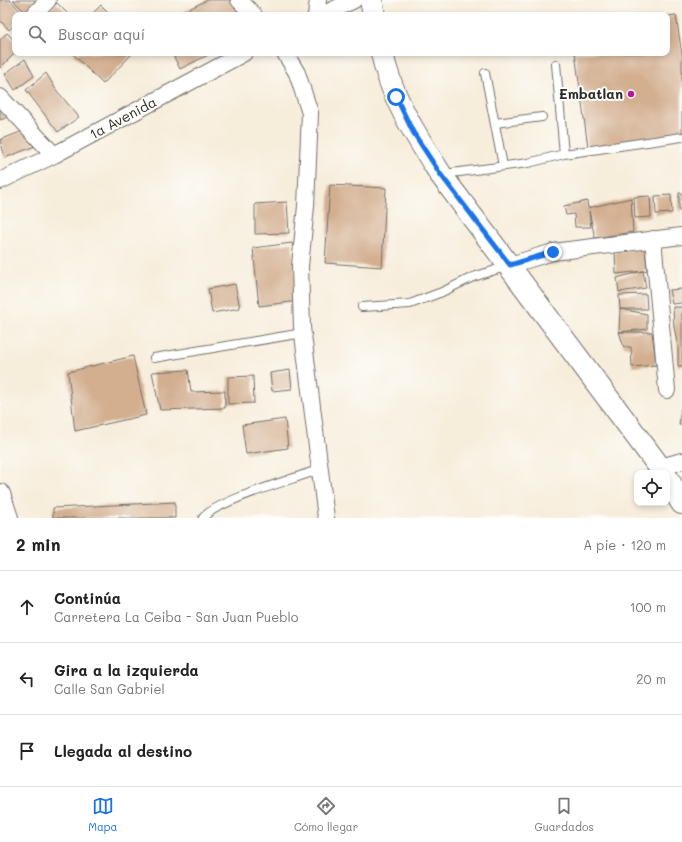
<!DOCTYPE html>
<html lang="es">
<head>
<meta charset="utf-8">
<style>
  body { margin:0; font-family:Mali,sans-serif; background:#f2f2f2; color:#222 }
  .controls { position:absolute; right:12px; bottom:12px; display:grid; overflow:hidden; border-radius:8px; box-shadow:0 2px 6px #0003 }
  .controls button { width:36px; height:36px; display:grid; place-items:center; padding:0; border:0; border-bottom:1px solid #e0e0e0; background:#fff; color:#222; font:20px sans-serif }
  .stop { position:absolute; width:12px; height:12px; margin:-9px; border:3px solid #1a73e8; border-radius:50%; background:#fff }
  .stop.end { background:#1a73e8; border-color:#fff; box-shadow:0 1px 4px #0008 }
  .list { margin:0; padding:0; list-style:none }
  h2 { display:flex; justify-content:space-between; align-items:center; height:52px; margin:0; padding:0 16px; font-size:17px }
  h2 small { font-size:13px; font-weight:400; color:#767676 }
  .list li { display:grid; grid-template-columns:26px 1fr auto; gap:12px; align-items:center; box-sizing:border-box; height:72px; padding:0 16px; border-top:1px solid #e0e0e0 }
  .list b { display:block; font-size:15px; white-space:nowrap }
  .list p { margin:0; font-size:13px; white-space:nowrap; color:#767676 }
  .list em { font-size:13px; font-style:normal; color:#767676 }
  .icon { flex:none; width:22px; height:22px; fill:none; stroke:currentColor; stroke-width:2; stroke-linecap:round; stroke-linejoin:round }
  .map { position:relative; flex:none; width:682px; height:518px; overflow:hidden }
  .search { position:absolute; background:#fff; box-shadow:0 2px 6px #0003; left:12px; right:12px; top:12px; height:44px; display:flex; align-items:center; gap:10px; box-sizing:border-box; padding:0 14px; border-radius:8px; color:#767676; font-size:15px }
  .sheet { height:268px; background:#fff }
  nav { display:flex; justify-content:space-around; align-items:center; box-sizing:border-box; height:56px; border-top:1px solid #e0e0e0; background:#fff; font-size:11px; color:#767676 }
  nav a { display:grid; justify-items:center; gap:2px }
  nav .on { color:#1a73e8 }
  .map>svg:first-child { display:block }
  .building { fill:#d3af90 }
  .lines { fill:none; stroke-linecap:round; stroke-linejoin:round }
  .service-casing { stroke:#726f69; stroke-width:10 }
  .minor-casing { stroke:#726f69; stroke-width:18 }
  .tertiary-casing { stroke:#726f69; stroke-width:22 }
  .primary-casing { stroke:#726f69; stroke-width:24 }
  .service { stroke:#fff; stroke-width:8 }
  .minor { stroke:#fff; stroke-width:16 }
  .tertiary { stroke:#fff; stroke-width:20 }
  .primary { stroke:#fff; stroke-width:22 }
  .route { stroke:#1a73e8; stroke-width:5 }
  .poi-dot { fill:#b5179e; stroke:#fdfcf7; stroke-width:1.5 }
  .labels { text-anchor:middle; stroke-width:4; stroke-linejoin:round; paint-order:stroke }
  .poi-label { font-size:14px; font-weight:bold; fill:#2b2b2b; stroke:#fdfcf7; text-anchor:end }
  .street-label { font-size:14px; fill:#2b2b2b; stroke:#fdfcf7 }
</style>
</head>
<body>
<div class="map">
<svg width="682" height="518" viewBox="0 0 682 518">
  <rect width="100%" height="100%" fill="#fdfcf7"/>
  <filter id="ink" filterUnits="userSpaceOnUse"><feTurbulence type="fractalNoise" baseFrequency=".025" numOctaves="2"/><feDisplacementMap in="SourceGraphic" scale="8" xChannelSelector="R" yChannelSelector="G"/><feConvolveMatrix kernelMatrix="1 2 1 2 8 2 1 2 1" color-interpolation-filters="sRGB"/></filter>
  <filter id="wash" filterUnits="userSpaceOnUse"><feTurbulence type="fractalNoise" baseFrequency=".012" numOctaves="4" result="noise"/><feDisplacementMap in="SourceGraphic" scale="16" xChannelSelector="R" yChannelSelector="G"/><feGaussianBlur stdDeviation="0.9" result="paint"/><feColorMatrix in="noise" values="0 0 0 0 0 0 0 0 0 0 0 0 0 0 0 0 0 1.4 0 .05"/><feComposite in="paint" operator="in"/></filter>
  <g filter="url(#wash)">
    <rect width="100%" height="100%" fill="#f7eddb"/>
    <g id="blocks">
      <path class="building" d="M0 0H10L24 15H15V24L9 30 0 20Z
        M13 0H38L25 12Z
        M207 0H232L239 15H177Z
        M57 3 69 15H44Z
        M101 5 111 15H91Z
        M676 15 682 55V134L588 147 575 53H667V16Z
        M7 33 15 41V53L0 68V40Z
        M72 53H133L103 84Z
        M172 53H212L180 69Z
        M25 59 34 76 15 90 5 74Z
        M46 73 57 91 79 117 58 132 26 90Z
        M0 105 8 117 0 120Z
        M25 130 40 144 5 158 0 140Z
        M330 185 386 188 382 267 325 263Z
        M679 193H682V211H679Z
        M671 195 672 213 656 214 655 196Z
        M650 196 651 217 635 218 634 197Z
        M631 198 633 232 595 238 589 211 591 227H575L574 214 566 215 564 206 587 201 588 208Z
        M287 202 289 233 255 234V204Z
        M292 243 299 301 259 306 253 248Z
        M645 248 647 270 643 271 646 288 619 292 617 278 643 271 616 274 615 252Z
        M235 284 240 308 212 313 208 289Z
        M682 289V303L672 304 669 290Z
        M646 294 647 309H620L619 295Z
        M673 307H682V366H678V347L674 327Z
        M620 309 647 314V329L619 332Z
        M619 332H652L656 365 632 367 631 347H624Z
        M133 356 146 415 75 431 68 372Z
        M188 370 191 392 225 391V408L160 410 152 372Z
        M290 370 292 389 272 391 270 373Z
        M253 376 254 403 228 404V377Z
        M681 409 682 425H679Z
        M285 419 288 448 246 454 242 425Z
        M175 502V518H53V508Z"/>
    </g>
  </g>
  <g filter="url(#ink)">
    <use href="#blocks" fill-opacity="0" stroke="#726f69" stroke-width="1"/>
    <g class="lines">
      <defs>
        <path id="service" d="M556 64 564 154
          M485 73 503 166
          M495 123 542 117
          M444 174 528 163 564 154 682 137
          M362 307 410 304 442 292 473 277 508 266
          M154 358 303 333
          M203 518C215 501 295 479 320 469"/>
        <path id="minor" d="M239 0 254 15
          M34 15 48 0
          M316 15 318 0
          M322 15 354 0
          M285 53 297 73 310 113 306 206 300 266 302 327 326 518
          M0 97 54 155
          M0 181 54 155 244 53
          M653 239 667 390
          M510 265 553 252 682 236
          M661 467 682 461"/>
        <path id="tertiary" d="M0 494 8 518"/>
        <path id="primary" d="M371 0 374 15
          M382 53C391 98 417 137 441 175L664 473
          M667 478 682 503"/>
      </defs>
      <use href="#service" class="service-casing"/>
      <use href="#minor" class="minor-casing"/>
      <use href="#tertiary" class="tertiary-casing"/>
      <use href="#primary" class="primary-casing"/>
      <use href="#service" class="service"/>
      <use href="#minor" class="minor"/>
      <use href="#tertiary" class="tertiary"/>
      <use href="#primary" class="primary"/>
    </g>
  </g>
  <g class="lines" filter="url(#ink)">
    <path class="route" d="M396 97 413 132 441 175 510 265 553 252"/>
  </g>
  <circle class="poi-dot" cx="631" cy="94" r="4"/>
  <g class="labels">
    <g class="poi-label">
      <text x="623" y="99">Embatlan</text>
    </g>
    <g class="street-label">
      <text transform="translate(123 118) rotate(-28)" y="5">1a Avenida</text>
    </g>
  </g>
</svg>
<div class="controls">
<button><svg class="icon" aria-label="locate" viewBox="0 0 24 24"><circle cx="12" cy="12" r="6"/><path d="M12 2v4M12 18v4M2 12h4M18 12h4"/></svg></button>
</div>
<div class="stop" style="left:396px;top:97px"></div>
<div class="stop end" style="left:553px;top:252px"></div>
<div class="search"><svg class="icon" aria-label="search" viewBox="0 0 24 24"><circle cx="10" cy="10" r="6"/><path d="M15 15l6 6"/></svg>Buscar aquí</div>
</div>
<section class="sheet">
<h2>2 min<small>A pie · 120 m</small></h2>
<ul class="list">
<li><svg class="icon" aria-label="ahead" viewBox="0 0 24 24"><path d="M12 20V5M6 11l6-6 6 6"/></svg><div><b>Continúa</b><p>Carretera La Ceiba - San Juan Pueblo</p></div><em>100 m</em></li>
<li><svg class="icon" aria-label="left" viewBox="0 0 24 24"><path d="M17 20v-9H6M10 6l-5 5 5 5"/></svg><div><b>Gira a la izquierda</b><p>Calle San Gabriel</p></div><em>20 m</em></li>
<li><svg class="icon" aria-label="arrive" viewBox="0 0 24 24"><path d="M6 21V4h12l-3 4 3 4H6"/></svg><div><b>Llegada al destino</b></div></li>
</ul>
</section>
<nav>
<a class="on"><svg class="icon" aria-label="map" viewBox="0 0 24 24"><path d="M3 6l6-2 6 2 6-2v14l-6 2-6-2-6 2zM9 4v14M15 6v14"/></svg>Mapa</a>
<a><svg class="icon" aria-label="directions" viewBox="0 0 24 24"><path d="M12 3l9 9-9 9-9-9zM9 14v-3h6M13 9l2 2-2 2"/></svg>Cómo llegar</a>
<a><svg class="icon" aria-label="saved" viewBox="0 0 24 24"><path d="M7 4h10v16l-5-4-5 4z"/></svg>Guardados</a>
</nav>
</body>
</html>
